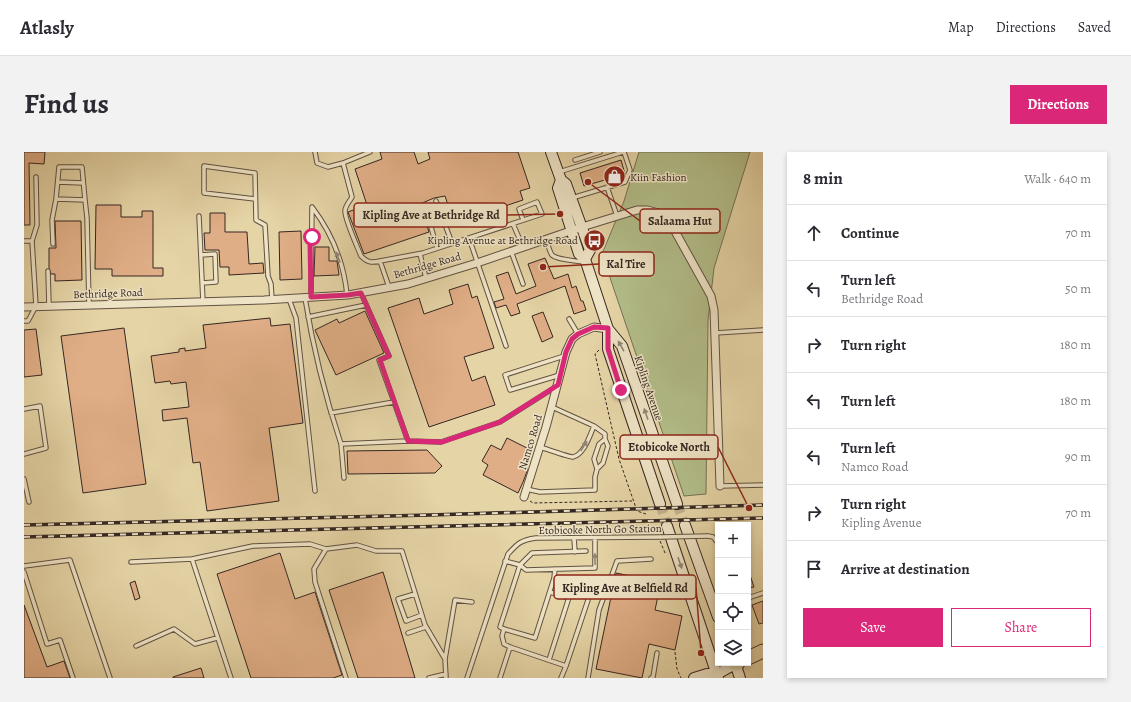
<!DOCTYPE html>
<html lang="en">
<head>
<meta charset="utf-8">
<style>
  body { margin:0; font-family:Alegreya,serif; background:#f2f2f3; color:#2b2b33 }
  .controls { position:absolute; right:12px; bottom:12px; display:grid; overflow:hidden; border-radius:0px; box-shadow:0 2px 6px #0003 }
  .controls button { width:36px; height:36px; display:grid; place-items:center; padding:0; border:0; border-bottom:1px solid #e1e1e2; background:#fff; color:#2b2b33; font:20px sans-serif }
  .stop { position:absolute; width:12px; height:12px; margin:-9px; border:3px solid #db2777; border-radius:50%; background:#fff }
  .stop.end { background:#db2777; border-color:#fff; box-shadow:0 1px 4px #0008 }
  .list { margin:0; padding:0; list-style:none }
  h2 { display:flex; justify-content:space-between; align-items:center; height:52px; margin:0; padding:0 16px; font-size:17px }
  h2 small { font-size:13px; font-weight:400; color:#7c7c81 }
  .list li { display:grid; grid-template-columns:26px 1fr auto; gap:12px; align-items:center; box-sizing:border-box; height:56px; padding:0 16px; border-top:1px solid #e1e1e2 }
  .list b { display:block; font-size:15px; white-space:nowrap }
  .list p { margin:0; font-size:13px; white-space:nowrap; color:#7c7c81 }
  .list em { font-size:13px; font-style:normal; color:#7c7c81 }
  .actions { display:flex; gap:8px; padding:12px 16px }
  .actions a { flex:1; padding:9px 0; border:1px solid #db2777; border-radius:0px; text-align:center; font-size:14px; color:#db2777 }
  .actions .main { background:#db2777; color:#fff }
  .icon { flex:none; width:22px; height:22px; fill:none; stroke:currentColor; stroke-width:2; stroke-linecap:round; stroke-linejoin:round }
  .map { position:relative; flex:none; width:739px; height:526px; overflow:hidden; border-radius:0px }
  header { display:flex; align-items:center; gap:24px; box-sizing:border-box; height:56px; padding:0 20px; background:#fff; border-bottom:1px solid #e1e1e2 }
  header strong { font-size:19px }
  nav { display:flex; gap:22px; margin-inline-start:auto; font-size:14px }
  .intro { display:flex; align-items:center; justify-content:space-between; box-sizing:border-box; height:96px; padding:0 24px }
  h1 { margin:0; font-size:28px }
  .button { padding:10px 18px; border-radius:0px; background:#db2777; color:#fff; font-size:14px; font-weight:700 }
  main { display:flex; gap:24px; padding:0 24px }
  aside { flex:1; background:#fff; border-radius:0px; box-shadow:0 2px 6px #0003 }
  .map>svg:first-child { display:block }
  .green { fill:#b2bd89; stroke:#747256 }
  .building { fill:#e0ae86; stroke:#352722 }
  .lines { fill:none; stroke-linecap:round; stroke-linejoin:round }
  .secondary-tunnel { stroke:#c2b18c; stroke-width:10; stroke-dasharray:10 5; stroke-linecap:butt }
  .service-casing { stroke:#615243; stroke-width:5.5 }
  .minor-casing { stroke:#615243; stroke-width:9 }
  .secondary-casing { stroke:#352722; stroke-width:12 }
  .motorway-casing { stroke:#352722; stroke-width:15 }
  .path { stroke:#352722; stroke-width:1; stroke-dasharray:3 2; stroke-linecap:butt }
  .service { stroke:#eee3c5; stroke-width:3.5 }
  .minor { stroke:#eee3c5; stroke-width:7 }
  .secondary { stroke:#eee3c5; stroke-width:10 }
  .motorway { stroke:#e5d4a6; stroke-width:13 }
  .rail-casing { stroke:#352722; stroke-width:3.5 }
  .rail { stroke:#eee3c5; stroke-width:2; stroke-dasharray:6; stroke-linecap:butt }
  .service-bridge-casing { stroke:#615243; stroke-width:5.5; stroke-linecap:butt }
  .service-bridge { stroke:#eee3c5; stroke-width:3.5 }
  .oneway { fill:#928574 }
  .route { stroke:#db2777; stroke-width:5 }
  .labels { text-anchor:middle; stroke-width:3; stroke-linejoin:round; paint-order:stroke }
  .poi-label { font-size:11px; fill:#352722; stroke:#eee3c5; text-anchor:start }
  .street-label { font-size:11px; fill:#352722; stroke:#eee3c5 }
  .leader { fill:none; stroke:#8f2418; stroke-width:1.5 }
  .callout-dot { fill:#8f2418; stroke:#eee3c5; stroke-width:1.5 }
  .callout { fill:#eee3c5; stroke:#8f2418; stroke-width:1.5 }
  .callout-label { font-size:12px; text-anchor:middle; font-weight:bold; fill:#352722 }
</style>
</head>
<body>
<header>
<strong>Atlasly</strong>
<nav><a>Map</a><a>Directions</a><a>Saved</a></nav>
</header>
<div class="intro"><h1>Find us</h1><a class="button">Directions</a></div>
<main>
<div class="map">
<svg width="739" height="526" viewBox="0 0 739 526">
  <rect width="100%" height="100%" fill="#e5d4a6"/>
  <filter id="stains"><feTurbulence type="fractalNoise" baseFrequency=".005" numOctaves="4"/><feColorMatrix values="0 0 0 0 .2 0 0 0 0 .09 0 0 0 0 .02 0 0 0 .5 -.17"/></filter>
  <radialGradient id="worn" r=".72"><stop offset=".6" stop-color="#630" stop-opacity="0"/><stop offset="1" stop-color="#630" stop-opacity=".3"/></radialGradient>
  <path class="green" d="M615 0H726L690 116 684 168 682 342 660 344 578 102 600 49Z"/>
  <path class="building" d="M0 0H21L20 12 5 11 6 73H0Z
    M356 0H390L394 12 406 7 404 0H494L506 36 496 39 499 48 430 71 421 44 410 46 396 52 405 80 340 102 324 60 332 57 334 63 345 59 331 17 358 7Z
    M597 8 601 22 599 26 589 29 588 26 560 34 556 21Z
    M72 53H97V65H118V59H129V116H139V124H88V117H71Z
    M186 61H201V80H223L225 112 239 111 240 121 205 123V115H196L195 98H181L180 81H186Z
    M31 69H57L58 128 31 129V122H27L25 116V96H32Z
    M277 79 278 127 256 128 255 80Z
    M291 95H305V109H313L315 123 290 124Z
    M521 106 530 127 544 122 548 136 552 134 557 149H559L562 158 550 162 541 134 493 152 496 161 487 164 482 153 472 156 470 150 480 147 472 124 484 120 492 142 512 134 504 112Z
    M444 132 448 146 453 144 470 196 440 205 448 229 461 224 471 253 405 275 364 156 395 146 400 162 429 152 425 138Z
    M341 159 360 201 312 223 291 178 313 167 315 171Z
    M519 160 529 185 518 190 508 164Z
    M246 166 247 174 266 172 279 271 245 276 255 349 183 359 176 310 169 311 163 266 139 269 138 258 165 255 162 230 147 232 146 229 131 231 127 204 155 200V197L161 196V199L182 196 179 173Z
    M100 176 122 332 59 341 37 184Z
    M12 177 18 223 0 225V178Z
    M483 286 507 298 499 315 504 317 499 330 494 341 459 323 464 313 458 309 467 293 477 298Z
    M403 298 418 314 411 321 324 322 323 299Z
    M256 401 271 447 291 440 318 523 309 526H227L193 422Z
    M359 420 385 506 391 526H334L305 438Z
    M724 420H725L730 435 724 436Z
    M592 421 637 430 631 458 658 464 651 498 625 492 618 526 572 517Z
    M111 429 116 446 111 448 106 431Z
    M739 449V471L735 472 728 453Z
    M0 453 23 515 40 509 46 526H0Z
    M177 516 180 526H149V525Z"/>
  <g class="lines">
    <path class="secondary-tunnel" d="M636 352 643 374
      M653 352 661 373"/>
    <defs>
      <path id="service" d="M291 0 293 11 304 15 319 11 328 45C326 49 321 54 321 59 321 68 333 94 337 104 344 111 348 111 356 109
        M551 8 576 0
        M319 11 346 0
        M535 20 599 0
        M34 30 59 31
        M583 35 593 64
        M548 46 601 30 606 18 600 0
        M231 47 180 41V14L231 21 232 68 241 73 244 124 247 132 248 148
        M61 48 58 15H35L32 47 61 48 63 66 65 153
        M412 49 428 91
        M175 64 179 150
        M405 68 413 96
        M489 72 499 95
        M445 86 482 194
        M522 87C524 92 525 99 528 103 533 108 553 109 561 110
        M0 89H8L12 154 4 169H0
        M8 89 13 73 12 25
        M29 92 28 68 32 47
        M487 99 499 132
        M396 102 402 126
        M177 103 191 102 192 130 178 131
        M24 119 25 154
        M365 135 356 109 399 101 518 62 513 50 495 57 499 68
        M287 145 288 55C307 80 320 111 323 143
        M281 146C289 196 301 244 317 292L384 289 355 208 365 204 337 141
        M265 147 272 166 291 339
        M284 165 342 153
        M545 167 554 182
        M691 181 739 178
        M536 223 486 238 481 223 540 204
        M0 257 16 254 22 296 0 302
        M307 261 370 250
        M384 289 417 290 476 270 533 234
        M317 292 320 326
        M516 295C523 297 544 305 549 305 560 303 566 283 570 274
        M573 317 579 311 584 294 581 287
        M0 327 5 350
        M696 334 739 333
        M502 337 516 340 571 338V325L573 317 570 307 575 292 581 287V282L570 274 528 255
        M684 384 689 385 694 391
        M550 386 551 400
        M481 409 496 413 502 418 571 416V386
        M107 410 168 407
        M0 414 46 408 86 526
        M0 420 23 492 36 488 49 526
        M526 440 544 446
        M391 442 374 447 382 469 398 463
        M724 446 739 441
        M480 477 511 486 530 426 531 417
        M384 481 402 475
        M112 494 150 477 171 492 193 486
        M486 495 542 514 537 526
        M421 507 431 448 448 450
        M525 508 547 439H567L542 514
        M207 526 168 407 229 394 286 392 302 397
        M322 526 291 430 290 417 302 397 333 393 352 399H378L401 473 421 507 422 526
        M405 526 422 522
        M443 526 484 402C494 391 497 388 512 386L637 385
        M476 526 486 495 480 492 478 484 480 477 476 475 496 413 508 401 562 399
        M564 526 575 458 593 409 627 407
        M627 526 629 525 633 501"/>
      <path id="minor" d="M0 155 240 148 324 143 384 132 453 111 558 75 613 58H623L635 61 647 72 687 144 690 158 696 334
        M500 345 522 275 542 200 548 187 554 182 570 175 584 177"/>
      <path id="secondary" d="M527 0 537 28 542 32 566 98 561 107
        M537 28 534 36 555 102 561 107 584 177V197L636 352
        M584 177 598 194 653 352
        M661 373 694 465
        M643 374 694 526
        M711 511 716 526
        M670 526 683 522H693
        M690 526 693 522 711 512"/>
      <path id="motorway" d="M724 506 739 499
        M711 512 714 511"/>
    </defs>
    <use href="#service" class="service-casing"/>
    <use href="#minor" class="minor-casing"/>
    <use href="#secondary" class="secondary-casing"/>
    <use href="#motorway" class="motorway-casing"/>
    <path class="path" d="M575 198 571 202 595 307 612 356 613 359 622 362
      M506 349 509 351 608 349
      M636 389 641 401 643 400
      M651 500 653 517 657 526"/>
    <use href="#service" class="service"/>
    <use href="#minor" class="minor"/>
    <use href="#secondary" class="secondary"/>
    <use href="#motorway" class="motorway"/>
    <defs>
      <path id="rail" d="M0 373 406 363 739 353
        M0 385 739 366"/>
    </defs>
    <use href="#rail" class="rail-casing"/>
    <use href="#rail" class="rail"/>
    <defs>
      <path id="service-bridge" d="M637 385 684 384"/>
    </defs>
    <use href="#service-bridge" class="service-bridge-casing"/>
    <use href="#service-bridge" class="service-bridge"/>
  </g>
  <defs><path id="oneway-solid" d="M-6-.8H1V-3.2L6.5 0L1 3.2V.8H-6Z"/></defs>
  <g class="oneway">
    <use href="#oneway-solid" transform="translate(314 105) rotate(-111)"/>
    <use href="#oneway-solid" transform="translate(597 194) rotate(-119)"/>
    <use href="#oneway-solid" transform="translate(622 262) rotate(-109)"/>
    <use href="#oneway-solid" transform="translate(560 294) rotate(-58)"/>
    <use href="#oneway-solid" transform="translate(571 407) rotate(-91)"/>
    <use href="#oneway-solid" transform="translate(656 411) rotate(71)"/>
  </g>
  <g class="lines">
    <path class="route" d="M288 85 286 90 287 145 324 143 337 141 365 204 356 208 384 289 418 290 476 270 534 233 542 200 548 187 554 182 570 175 584 176V197L597 238"/>
  </g>
  <defs>
    <symbol id="shop-disc" viewBox="-11 -11 22 22"><circle r="9.5" fill="#8f2418" stroke="#eee3c5"/><path d="M-5-2.5h2.3a2.7 3.5 0 0 1 5.4 0H5L5.5 6h-11ZM-1.5-2.5h3a1.5 2.3 0 0 0-3 0Z" fill="#fff"/></symbol>
    <symbol id="bus-disc" viewBox="-11 -11 22 22"><circle r="9.5" fill="#8f2418" stroke="#eee3c5"/><path d="M-5-6H5V4H4V6H2V4H-2V6H-4V4H-5ZM-3.5-4V0h7V-4ZM-3.5 1.2v1.5H-2V1.2ZM2 1.2v1.5H3.5V1.2Z" fill="#fff"/></symbol>
  </defs>
  <g fill-rule="evenodd">
    <use href="#shop-disc" x="578" y="12" width="25" height="25"/>
    <use href="#bus-disc" x="558" y="76" width="25" height="25"/>
  </g>
  <g class="labels">
    <g class="poi-label">
      <text x="606" y="29">Kiin Fashion</text>
      <text x="554" y="92" text-anchor="end">Kipling Avenue at Bethridge Road</text>
    </g>
    <g class="street-label">
      <text transform="translate(403 113) rotate(-16)" y="4">Bethridge Road</text>
      <text transform="translate(84 141) rotate(-2)" y="4">Bethridge Road</text>
      <text transform="translate(625 236) rotate(71)" y="4">Kipling Avenue</text>
      <text transform="translate(506 290) rotate(-73)" y="4">Namco Road</text>
      <text transform="translate(576 377) rotate(-1)" y="4">Etobicoke North Go Station</text>
    </g>
  </g>
  <path class="leader" d="M536 62L483 63M564 30L616 69M519 115L575 112M725 356L694 295M677 501L672 435"/>
  <g class="callout-dot">
    <circle cx="536" cy="62" r="4"/>
    <circle cx="564" cy="30" r="4"/>
    <circle cx="519" cy="115" r="4"/>
    <circle cx="725" cy="356" r="4"/>
    <circle cx="677" cy="501" r="4"/>
  </g>
  <g class="callout">
    <rect x="330" y="51" width="153" height="24" rx="4"/>
    <rect x="616" y="57" width="80" height="24" rx="4"/>
    <rect x="575" y="100" width="55" height="24" rx="4"/>
    <rect x="596" y="283" width="98" height="24" rx="4"/>
    <rect x="530" y="423" width="142" height="24" rx="4"/>
  </g>
  <g class="callout-label">
    <text x="407" y="67">Kipling Ave at Bethridge Rd</text>
    <text x="656" y="73">Salaama Hut</text>
    <text x="602" y="116">Kal Tire</text>
    <text x="645" y="299">Etobicoke North</text>
    <text x="601" y="440">Kipling Ave at Belfield Rd</text>
  </g>
  <rect width="100%" height="100%" filter="url(#stains)"/>
  <rect width="100%" height="100%" fill="url(#worn)"/>
</svg>
<div class="controls">
<button>+</button>
<button>−</button>
<button><svg class="icon" aria-label="locate" viewBox="0 0 24 24"><circle cx="12" cy="12" r="6"/><path d="M12 2v4M12 18v4M2 12h4M18 12h4"/></svg></button>
<button><svg class="icon" aria-label="layers" viewBox="0 0 24 24"><path d="M12 4l9 5-9 5-9-5zM3 14l9 5 9-5"/></svg></button>
</div>
<div class="stop" style="left:288px;top:85px"></div>
<div class="stop end" style="left:597px;top:238px"></div>
</div>
<aside>
<h2>8 min<small>Walk · 640 m</small></h2>
<ul class="list">
<li><svg class="icon" aria-label="ahead" viewBox="0 0 24 24"><path d="M12 20V5M6 11l6-6 6 6"/></svg><div><b>Continue</b></div><em>70 m</em></li>
<li><svg class="icon" aria-label="left" viewBox="0 0 24 24"><path d="M17 20v-9H6M10 6l-5 5 5 5"/></svg><div><b>Turn left</b><p>Bethridge Road</p></div><em>50 m</em></li>
<li><svg class="icon" aria-label="right" viewBox="0 0 24 24"><path d="M7 20v-9h11M14 6l5 5-5 5"/></svg><div><b>Turn right</b></div><em>180 m</em></li>
<li><svg class="icon" aria-label="left" viewBox="0 0 24 24"><path d="M17 20v-9H6M10 6l-5 5 5 5"/></svg><div><b>Turn left</b></div><em>180 m</em></li>
<li><svg class="icon" aria-label="left" viewBox="0 0 24 24"><path d="M17 20v-9H6M10 6l-5 5 5 5"/></svg><div><b>Turn left</b><p>Namco Road</p></div><em>90 m</em></li>
<li><svg class="icon" aria-label="right" viewBox="0 0 24 24"><path d="M7 20v-9h11M14 6l5 5-5 5"/></svg><div><b>Turn right</b><p>Kipling Avenue</p></div><em>70 m</em></li>
<li><svg class="icon" aria-label="arrive" viewBox="0 0 24 24"><path d="M6 21V4h12l-3 4 3 4H6"/></svg><div><b>Arrive at destination</b></div></li>
</ul>
<div class="actions"><a class="main">Save</a><a>Share</a></div>
</aside>
</main>
</body>
</html>
